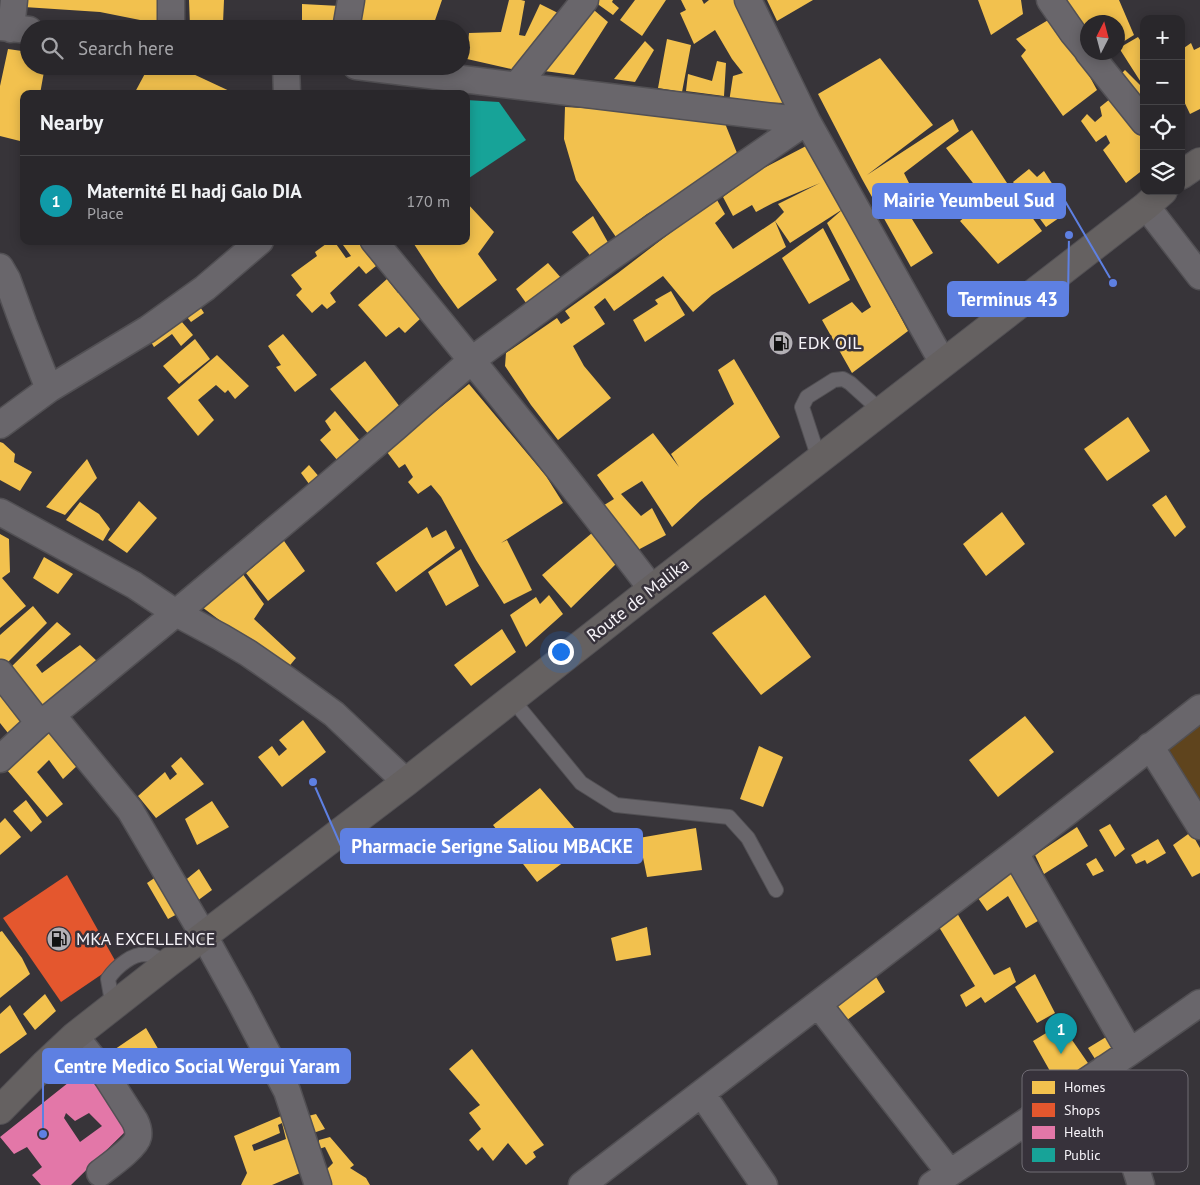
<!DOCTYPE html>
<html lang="en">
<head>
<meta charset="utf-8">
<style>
  body { margin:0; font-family:"PT Sans",sans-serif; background:#353337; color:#f1f3f6 }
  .controls { position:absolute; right:15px; top:15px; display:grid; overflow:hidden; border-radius:10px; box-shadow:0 2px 12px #0003 }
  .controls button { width:45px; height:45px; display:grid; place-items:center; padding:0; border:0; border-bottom:1px solid #454447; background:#29272b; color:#f1f3f6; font:25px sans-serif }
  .compass { position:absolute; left:1080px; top:15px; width:45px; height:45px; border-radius:50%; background:#29272b; box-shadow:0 2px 12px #0003; rotate:6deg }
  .you { position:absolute; left:560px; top:651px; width:18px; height:18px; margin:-12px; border:4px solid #fff; border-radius:50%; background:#1a73e8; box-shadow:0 0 0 8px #1a73e833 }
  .badge { display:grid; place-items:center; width:32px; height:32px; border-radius:50%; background:#b3b0b5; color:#fff; font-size:16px; font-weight:700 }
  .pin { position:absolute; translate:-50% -41px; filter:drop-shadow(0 1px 2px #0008) }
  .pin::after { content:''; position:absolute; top:26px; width:18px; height:15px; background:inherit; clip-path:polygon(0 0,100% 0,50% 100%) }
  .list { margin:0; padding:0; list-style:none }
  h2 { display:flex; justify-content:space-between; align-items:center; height:65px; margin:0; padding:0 20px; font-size:21px }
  h2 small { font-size:16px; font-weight:400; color:#a5a5a9 }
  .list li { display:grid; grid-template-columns:32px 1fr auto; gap:15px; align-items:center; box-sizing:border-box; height:90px; padding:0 20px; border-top:1px solid #454447 }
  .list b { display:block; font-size:19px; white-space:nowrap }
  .list p { margin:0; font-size:16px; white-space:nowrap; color:#a5a5a9 }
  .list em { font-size:16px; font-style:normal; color:#a5a5a9 }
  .icon { flex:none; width:28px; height:28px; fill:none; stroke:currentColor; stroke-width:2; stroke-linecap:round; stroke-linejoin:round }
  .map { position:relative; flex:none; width:1200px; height:1185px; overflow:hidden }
  .search { position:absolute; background:#29272b; box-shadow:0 2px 12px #0003; left:20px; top:20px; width:450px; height:55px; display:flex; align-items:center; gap:12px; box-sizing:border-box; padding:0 18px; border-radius:28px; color:#a5a5a9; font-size:19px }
  .panel { position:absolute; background:#29272b; box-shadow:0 2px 12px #0003; left:20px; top:90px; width:450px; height:155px; border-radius:10px }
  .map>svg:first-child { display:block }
  .green { fill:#5f441d }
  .homes { fill:#f2c14e; fill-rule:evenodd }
  .shops { fill:#e4572e }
  .health { fill:#e377a8; fill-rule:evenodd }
  .public { fill:#17a398 }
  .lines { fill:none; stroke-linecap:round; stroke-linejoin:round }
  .lane-casing { stroke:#525054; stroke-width:16 }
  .street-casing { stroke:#525054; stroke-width:29 }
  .secondary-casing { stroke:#525054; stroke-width:30 }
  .lane { stroke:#69666b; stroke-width:14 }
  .street { stroke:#69666b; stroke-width:26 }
  .secondary { stroke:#656161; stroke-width:28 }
  .labels { text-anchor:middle; stroke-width:5; stroke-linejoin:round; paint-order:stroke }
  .poi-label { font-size:18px; fill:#f6f3f8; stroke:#37323b; text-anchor:start }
  .street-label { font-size:18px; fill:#f6f3f8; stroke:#37323b }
  .key { fill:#37323b; stroke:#706c74; stroke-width:1 }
  .key-label { font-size:14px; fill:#f6f3f8 }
  .leader { fill:none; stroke:#5e80e2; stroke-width:2 }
  .callout-dot { fill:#5e80e2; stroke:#37323b; stroke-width:2 }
  .callout { fill:#5e80e2; stroke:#5e80e2; stroke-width:2 }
  .callout-label { font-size:19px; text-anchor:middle; font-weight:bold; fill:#fff }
</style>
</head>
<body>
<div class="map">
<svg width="1200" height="1185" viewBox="0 0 1200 1185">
  <rect width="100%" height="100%" fill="#373439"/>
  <path class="green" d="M1200 724V803L1169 749Z"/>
  <path class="homes" d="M25 0H162L160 24 100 12 24 7Z
    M189 0H224L223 23 190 26Z
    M362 0H442L432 29H356Z
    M509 0H521L525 1 519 35 525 36 540 4 560 14 525 72 467 59 469 33 501 32Z
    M592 0H613L612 2 619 8 613 15Z
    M635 0H666L642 36 620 20Z
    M681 0H702L704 4 709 0H735L792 103 729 102 733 76 743 73 732 59 715 30 694 44 680 13 686 10Z
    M767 0H813L777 21Z
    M978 0H1021L1023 14 991 35Z
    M1067 0H1119L1134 35 1118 45V22H1088V33L1076 17Z
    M302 4 340 6 339 29H302Z
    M588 5 608 22 574 75 537 70Z
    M1050 19 1085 68 1097 90 1063 116 1021 56 1026 50 1016 39Z
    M1138 37 1144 46V87L1119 48Z
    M667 39 691 45 682 92 658 88Z
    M645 41 654 50 635 82 614 79Z
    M1191 43 1194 50 1200 47V109L1190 114 1181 95V50Z
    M8 49 29 52V66H45L40 94H24V142L0 136V86Z
    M880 58 933 125 867 175 953 119 959 131 904 173 909 183 899 198 933 253 911 267 862 179 818 94Z
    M717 61 726 63 724 96 686 91 688 74 712 81Z
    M149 66H176L236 94H134Z
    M1125 70 1144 89V113L1119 76Z
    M1115 95 1144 137V169L1126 183 1103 150 1110 143 1106 135 1096 142 1081 121 1087 114 1095 122 1102 116 1100 107Z
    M565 107 722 116 737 153 678 196 647 214 616 237 576 180 564 139Z
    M972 130 1007 183 1042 231 998 264 960 221 986 200 946 148Z
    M808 145 843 209 790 243 775 221 784 212 778 204 820 183 773 203 756 212 752 205 733 216 723 197 756 172Z
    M1029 169 1037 177 1044 171 1053 185 1047 189 1066 213 1046 227 1013 182Z
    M717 200 725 214 715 223 733 249 775 221 786 247 712 295 693 312 663 276 614 311 605 298 594 307 605 324 573 346 584 366 611 398 558 440 531 405 505 366 506 353 557 318 561 324 570 318 565 311 618 273 691 217Z
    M466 202 494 232 478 254 497 280 458 309 438 281 412 241H466Z
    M843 209 908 331 852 373 822 320 852 302 862 313 871 307 827 223Z
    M593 216 610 246 592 258 572 232Z
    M823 228 850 280 809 304 782 258Z
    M330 241H334L346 258 351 256 343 245 348 241H357L376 266 366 274 359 266 330 293 336 302 327 309 322 304 312 313 296 295 302 289 291 275 317 256 315 252Z
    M548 263 562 279 529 307 516 289Z
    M387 279 398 293 401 290 421 318 405 333 399 327 386 337 358 305Z
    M671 291 685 315 645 342 633 320 658 304 655 300Z
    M197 302 204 313 191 322 183 312Z
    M176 315 193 335 181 346 172 334 154 347 148 337Z
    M283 334 317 375 295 392 276 367 281 365 268 346Z
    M195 339 210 359 179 384 163 366Z
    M217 355 249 386 235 399 228 390 225 393 216 385 198 400 214 420 198 436 167 398Z
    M734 359 780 437 701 500 672 527 642 481 621 494 641 516 652 508 666 535 636 551 601 507 614 499 597 475 653 433 679 467 671 454 734 404 718 370Z
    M365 361 400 407 370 436 330 389Z
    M469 384 546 476 563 503 501 543 507 540 532 590 504 604 476 560 441 497 431 485 418 494 408 482 413 477 405 464 399 468 384 448 431 415Z
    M335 411 361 442 338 461 320 440 331 430 325 421Z
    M1128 417 1150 451 1107 481 1084 449Z
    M0 442 3 443 15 454 14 462 32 472 20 491 0 480Z
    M87 459 97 478 65 515 46 507Z
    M309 465 321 479 312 488 301 473Z
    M1166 495 1186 527 1175 537 1152 505Z
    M139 501 157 518 127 553 108 540Z
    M80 502 99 514 110 529 103 541 66 520Z
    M1002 512 1025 544 986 576 963 544Z
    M427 527 432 538 446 530 455 548 396 592 376 563Z
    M592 533 619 561 571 608 542 575Z
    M0 534 9 539 10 572 2 578 26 606 0 628Z
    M282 538 305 571 268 601 246 573 275 548 273 545Z
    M461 549 479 586 446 606 428 572Z
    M44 557 73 574 58 594 33 578Z
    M242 573 264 604 254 619 296 658 286 670 202 607 223 586 227 588Z
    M549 595 563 614 526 647 510 615 536 597 540 604Z
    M765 595 811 657 761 695 712 633Z
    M33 606 47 623 5 665 0 659V635Z
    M57 622 71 634 36 665 42 673 80 645 99 663 42 709 8 670Z
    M502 629 516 652 471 686 454 665Z
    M0 684 26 719 8 733 0 723Z
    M1025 716 1054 752 998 797 969 760Z
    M303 720 326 752 282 787 258 757 272 746 279 756 287 749 279 740Z
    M49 731 79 764 63 779 49 760 37 772 63 804 47 817 7 770Z
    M759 746 783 757 763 807 740 799Z
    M181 757 204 784 156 818 138 796 165 772 170 780 177 774 171 766Z
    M540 788 588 844 537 882 493 825Z
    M26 800 42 822 31 832 13 811Z
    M212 801 229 827 197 845 185 819Z
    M5 818 21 837 0 855V823Z
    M1110 824 1125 849 1115 857 1099 830Z
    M1077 827 1088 846 1044 874 1035 855Z
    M696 828 702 870 647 877 639 838Z
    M1191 832 1200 848V873L1192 877 1173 845Z
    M1158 839 1166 853 1147 864 1145 860 1136 864 1131 855Z
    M1096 858 1104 871 1093 876 1086 864Z
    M199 869 212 890 189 907 177 887Z
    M1014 869 1043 918 1026 928 1008 896 987 911 978 898Z
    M159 875 181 912 168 919 147 883Z
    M957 913 994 975 1010 967 1016 982 985 1003 981 997 966 1007 960 995 975 986 939 927Z
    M647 927 651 955 616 961 611 938Z
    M2 931 22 958 30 974 0 998V932Z
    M873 972 885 992 843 1023 829 1007Z
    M1035 974 1055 1013 1037 1023 1015 987Z
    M45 994 56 1011 35 1030 23 1014Z
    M10 1005 27 1034 0 1054V1014Z
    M1061 1024 1090 1066 1059 1087 1033 1041Z
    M146 1028 160 1052 117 1079 102 1058Z
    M1111 1034 1117 1047 1097 1062 1088 1048Z
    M472 1049 544 1145 533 1152 536 1157 526 1165 508 1143 493 1161 482 1147 478 1151 469 1140 481 1129 469 1113 480 1105 449 1069Z
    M286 1114 305 1171 272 1185H241L247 1173 234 1136ZM282 1123 286 1139 254 1151 252 1145 280 1133 278 1125Z
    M316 1114 325 1129 313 1133 308 1116Z
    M330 1137 354 1165 350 1168 366 1178 370 1185H331L327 1169 333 1163 325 1147 319 1149V1140Z"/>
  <path class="shops" d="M67 875 117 964 61 1002 3 918Z"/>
  <path class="health" d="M83 1071 131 1126 71 1185H41L32 1175 42 1167 27 1147 14 1154 0 1137ZM66 1113 75 1121 89 1113 102 1126 80 1142 64 1118Z"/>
  <path class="public" d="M466 100 499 102 526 140 466 180Z"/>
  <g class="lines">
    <defs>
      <path id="lane" d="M819 459 802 407 807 397 834 380 843 379 850 383 881 411
        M512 699 581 783 616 805 729 817 748 838 776 890
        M113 1007 108 979C116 967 134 951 150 955 156 956 162 961 168 963"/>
      <path id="street" d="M748 0 807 121 943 363
        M1050 0 1073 33 1088 51
        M0 27 29 30
        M11 29 14 0
        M171 29V0
        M346 29 351 0
        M1088 52 1144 122
        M286 66 287 94
        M356 66 807 121
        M517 85 585 0
        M1146 206 1200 276
        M374 241C469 356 562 471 652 589
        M0 267 7 279 23 323 49 389
        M0 425 49 389 148 329 205 288 260 241
        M0 512 134 585 176 613 221 637 248 653 287 680 334 714 406 782
        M0 673 39 723
        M52 715 130 810 204 936 240 1001 287 1091 318 1185
        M1150 746 1200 826
        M0 759 39 723 52 715 176 613 319 493 396 427 472 360 608 259 807 121
        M1015 853 1130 1052
        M818 1004 950 1173
        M75 1036 105 1074 135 1121C137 1125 139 1132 138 1137 136 1147 109 1166 100 1173
        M1104 1069 1141 1185
        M702 1094 764 1185
        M582 1185 1015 853 1200 708
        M932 1185 1130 1052 1200 1003"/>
      <path id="secondary" d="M1181 175 1200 162
        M0 1110 44 1065 75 1036 168 963 406 782 652 589 1146 206 1163 191"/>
    </defs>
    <use href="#lane" class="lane-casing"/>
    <use href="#street" class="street-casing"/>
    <use href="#secondary" class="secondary-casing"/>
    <use href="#lane" class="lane"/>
    <use href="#street" class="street"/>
    <use href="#secondary" class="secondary"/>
  </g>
  <defs>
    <symbol id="fuel-disc" viewBox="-11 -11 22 22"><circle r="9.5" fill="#b3b0b5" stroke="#37323b"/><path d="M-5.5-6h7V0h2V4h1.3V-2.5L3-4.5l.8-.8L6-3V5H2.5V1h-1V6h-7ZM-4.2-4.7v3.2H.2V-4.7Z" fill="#111"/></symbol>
  </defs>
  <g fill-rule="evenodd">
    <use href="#fuel-disc" x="767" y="329" width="28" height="28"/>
    <use href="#fuel-disc" x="45" y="925" width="28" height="28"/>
  </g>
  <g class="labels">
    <g class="poi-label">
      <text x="798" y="349">EDK OIL</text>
      <text x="76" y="945">MKA EXCELLENCE</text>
    </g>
    <g class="street-label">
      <text transform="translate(638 600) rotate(-38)" y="6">Route de Malika</text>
    </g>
  </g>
  <rect x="1022" y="1070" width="166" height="102" rx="8" class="key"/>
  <rect x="1032" y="1081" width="23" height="13" fill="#f2c14e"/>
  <rect x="1032" y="1103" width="23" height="14" fill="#e4572e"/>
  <rect x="1032" y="1126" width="23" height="13" fill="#e377a8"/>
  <rect x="1032" y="1148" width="23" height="14" fill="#17a398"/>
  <g class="key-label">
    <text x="1064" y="1092">Homes</text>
    <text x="1064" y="1115">Shops</text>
    <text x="1064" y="1137">Health</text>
    <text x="1064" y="1160">Public</text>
  </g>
  <path class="leader" d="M1113 283L1065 201M1069 235L1068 299M313 782L341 846M43 1134L43 1066"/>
  <g class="callout-dot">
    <circle cx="1113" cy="283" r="5"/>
    <circle cx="1069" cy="235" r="5"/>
    <circle cx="313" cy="782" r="5"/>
    <circle cx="43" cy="1134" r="5"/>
  </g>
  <g class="callout">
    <rect x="873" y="184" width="192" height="34" rx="5"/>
    <rect x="948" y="282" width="120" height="34" rx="5"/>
    <rect x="341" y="829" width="301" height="34" rx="5"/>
    <rect x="43" y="1049" width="307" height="34" rx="5"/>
  </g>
  <g class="callout-label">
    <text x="969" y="207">Mairie Yeumbeul Sud</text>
    <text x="1008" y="306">Terminus 43</text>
    <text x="492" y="853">Pharmacie Serigne Saliou MBACKE</text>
    <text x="197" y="1073">Centre Medico Social Wergui Yaram</text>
  </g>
</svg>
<div class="controls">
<button>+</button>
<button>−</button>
<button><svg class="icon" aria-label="locate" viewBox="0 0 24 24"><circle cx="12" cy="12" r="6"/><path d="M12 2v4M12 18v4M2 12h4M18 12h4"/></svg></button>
<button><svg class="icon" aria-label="layers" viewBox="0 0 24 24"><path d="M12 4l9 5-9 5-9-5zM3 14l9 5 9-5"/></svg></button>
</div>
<svg class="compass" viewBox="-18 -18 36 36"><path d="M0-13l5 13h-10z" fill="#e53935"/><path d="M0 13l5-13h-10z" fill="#a5a5a9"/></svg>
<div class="you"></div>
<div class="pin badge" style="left:1061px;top:1054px;background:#0f9aa8">1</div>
<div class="search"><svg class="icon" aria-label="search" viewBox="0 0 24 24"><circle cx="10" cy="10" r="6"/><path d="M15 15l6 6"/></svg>Search here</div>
<section class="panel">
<h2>Nearby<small></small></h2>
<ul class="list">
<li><span class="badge" style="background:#0f9aa8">1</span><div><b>Maternité El hadj Galo DIA</b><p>Place</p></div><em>170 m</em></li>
</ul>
</section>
</div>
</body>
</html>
